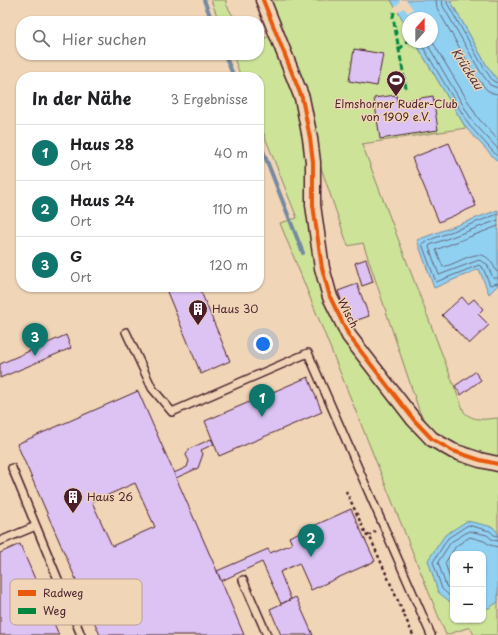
<!DOCTYPE html>
<html lang="de">
<head>
<meta charset="utf-8">
<style>
  body { margin:0; font-family:"Playpen Sans",sans-serif; background:#f2f2f2; color:#202124 }
  .controls { position:absolute; right:12px; bottom:12px; display:grid; overflow:hidden; border-radius:8px; box-shadow:0 1px 3px #0004 }
  .controls button { width:36px; height:36px; display:grid; place-items:center; padding:0; border:0; border-bottom:1px solid #e0e0e0; background:#fff; color:#202124; font:20px sans-serif }
  .compass { position:absolute; left:402px; top:12px; width:36px; height:36px; border-radius:50%; background:#fff; box-shadow:0 1px 3px #0004; rotate:21deg }
  .you { position:absolute; left:263px; top:344px; width:14px; height:14px; margin:-10px; border:3px solid #fff; border-radius:50%; background:#1a73e8; box-shadow:0 0 0 6px #1a73e833 }
  .badge { display:grid; place-items:center; width:26px; height:26px; border-radius:50%; background:#0f766e; color:#fff; font-size:13px; font-weight:700 }
  .pin { position:absolute; translate:-50% -33px; filter:drop-shadow(0 1px 2px #0008) }
  .pin::after { content:''; position:absolute; top:21px; width:14px; height:12px; background:inherit; clip-path:polygon(0 0,100% 0,50% 100%) }
  .list { margin:0; padding:0; list-style:none }
  h2 { display:flex; justify-content:space-between; align-items:center; height:52px; margin:0; padding:0 16px; font-size:17px }
  h2 small { font-size:13px; font-weight:400; color:#757577 }
  .list li { display:grid; grid-template-columns:26px 1fr auto; gap:12px; align-items:center; box-sizing:border-box; height:56px; padding:0 16px; border-top:1px solid #e0e0e0 }
  .list b { display:block; font-size:15px; white-space:nowrap }
  .list p { margin:0; font-size:13px; white-space:nowrap; color:#757577 }
  .list em { font-size:13px; font-style:normal; color:#757577 }
  .icon { flex:none; width:22px; height:22px; fill:none; stroke:currentColor; stroke-width:2; stroke-linecap:round; stroke-linejoin:round }
  .map { position:relative; flex:none; width:498px; height:635px; overflow:hidden }
  .search { position:absolute; background:#fff; box-shadow:0 1px 3px #0004; left:16px; top:16px; width:248px; height:44px; display:flex; align-items:center; gap:10px; box-sizing:border-box; padding:0 14px; border-radius:16px; color:#757577; font-size:15px }
  .panel { position:absolute; background:#fff; box-shadow:0 1px 3px #0004; left:16px; top:72px; width:248px; height:220px; border-radius:16px }
  .map>svg:first-child { display:block }
  .green { fill:#cce398; stroke:#8b8162; fill-rule:evenodd }
  .water { fill:#90d1f2; stroke:#748aa2 }
  .pier { fill:#f0d5b7 }
  .lines { fill:none; stroke-linecap:round; stroke-linejoin:round }
  .shore { stroke:#66667b; stroke-width:1 }
  .stream { stroke:#748aa2; stroke-width:4 }
  .building { fill:#dcc3f3; stroke:#4a1f2b; fill-rule:evenodd }
  .service-casing { stroke:#4a1f2b; stroke-width:10 }
  .minor-casing { stroke:#4a1f2b; stroke-width:17 }
  .path { stroke:#4a1f2b; stroke-width:2.5; stroke-dasharray:3 3; stroke-linecap:butt }
  .service { stroke:#f0d5b7; stroke-width:7 }
  .minor { stroke:#f0d5b7; stroke-width:14 }
  .quiet { stroke:#00873e; stroke-width:3; stroke-dasharray:6 3; stroke-linecap:butt }
  .cycleway-casing { stroke:#f0d5b7; stroke-width:6 }
  .cycleway { stroke:#e8590c; stroke-width:4 }
  .labels { text-anchor:middle; stroke-width:3; stroke-linejoin:round; paint-order:stroke }
  .poi-label { font-size:11px; fill:#4a1f2b; stroke:#f0d5b7; text-anchor:start }
  .street-label { font-size:11px; fill:#4a1f2b; stroke:#f0d5b7 }
  .water-label { font-size:12px; font-style:italic; fill:#543a49; stroke:#f0d5b7 }
  .key { fill:#f0d5b7; stroke:#be9e8d; stroke-width:1 }
  .key-label { font-size:11px; fill:#4a1f2b }
</style>
</head>
<body>
<div class="map">
<svg width="498" height="635" viewBox="0 0 498 635">
  <rect width="100%" height="100%" fill="#f0d5b7"/>
  <filter id="ink" filterUnits="userSpaceOnUse"><feTurbulence type="fractalNoise" baseFrequency=".025" numOctaves="2"/><feDisplacementMap in="SourceGraphic" scale="8" xChannelSelector="R" yChannelSelector="G"/><feConvolveMatrix kernelMatrix="1 2 1 2 8 2 1 2 1" color-interpolation-filters="sRGB"/></filter>
  <g filter="url(#ink)">
    <path class="green" d="M211 0H226V4L236 21H219Z
      M267 0H391L408 29V42H415L466 128 362 144 464 412C474 422 485 419 498 418V457C482 453 464 451 449 443 437 436 428 424 420 413L363 243 348 246 317 156Z
      M450 0H498V81L487 66Z
      M272 34 287 69 306 140 308 207 345 340 416 434 452 459 498 470V635H474L470 627 446 635 280 223 297 218 259 122V77H241L233 55H259V42ZM453 554H483V620H453Z"/>
    <path class="water" d="M391 0H450L487 66 498 81V162L466 128 415 42H432V18H408V29Z
      M498 210V285L489 294 479 269 434 288 417 240Z
      M467 521 493 527 498 533V602L489 608 483 607V554H453V604L438 592 428 560 445 535Z"/>
    <path class="pier" d="M399 0H406L413 9 408 13 404 8 397 13 393 8 400 3Z"/>
    <g class="lines">
      <path class="shore" d="M436 0 437 8 475 75 487 90 492 93 498 94
        M442 0 443 6 480 71 490 85 498 88
        M447 0V3L484 68 493 81 498 83
        M432 41 478 118 498 140
        M420 42 469 125 498 157
        M426 42 473 122 498 149
        M498 214 424 242 422 244 436 282 479 265 483 268 490 285 498 283
        M498 220 430 245 429 247 439 275 479 260 487 264 493 278H498
        M498 226 438 249 436 250 443 267C464 262 484 240 496 271L498 272
        M453 584 451 582 445 563 456 546 470 537 484 541 490 545 498 547
        M453 592 446 586 438 562 451 542 469 531 487 535 493 540 498 541
        M453 599 442 589 433 562 448 538 468 525 490 531 494 535 498 536"/>
      <path class="stream" d="M204 0 212 21
        M225 55 234 77
        M259 141 303 253"/>
    </g>
    <path class="building" d="M354 49 383 54 377 86 349 81Z
      M396 95 397 102 433 96 438 130 380 139 374 98Z
      M449 143 476 206 439 222 412 158Z
      M366 259 373 282 362 286 355 263Z
      M357 284 369 316 349 323 338 291Z
      M165 287H199L230 361 201 374Z
      M462 297 468 304 474 299 483 309 478 314 489 325 469 344 442 315Z
      M66 335 71 348 0 378V364Z
      M475 372 481 380 461 395 455 386Z
      M308 377 322 412 219 456 205 421Z
      M138 391 217 571 244 635H100L17 444ZM135 483 155 527 112 546 92 502Z
      M211 439 214 444 201 450 203 454 198 468 176 478 174 473 187 467 189 461 186 455 189 449Z
      M351 509 375 561 311 590 299 563 280 572 291 599 281 604 262 562 221 581 217 571 268 549 270 553 292 544 289 537Z
      M20 544 59 635H0V553Z
      M296 597 313 635H281L270 609Z"/>
    <g class="lines">
      <defs>
        <path id="service" d="M126 332 152 388 172 412 308 353 431 635
          M36 526 81 635
          M0 541 36 526 12 468
          M243 580 267 635"/>
        <path id="minor" d="M263 0 302 98 310 138 313 162V205L322 268 330 297 349 336 414 420 432 439 453 451 480 460 498 464"/>
      </defs>
      <use href="#service" class="service-casing"/>
      <use href="#minor" class="minor-casing"/>
      <path class="path" d="M346 491 367 536 369 535
        M376 531 369 535 413 635"/>
      <use href="#service" class="service"/>
      <use href="#minor" class="minor"/>
      <path class="quiet" d="M394 12 393 17 406 88
        M399 50 408 40"/>
      <defs>
        <path id="cycleway" d="M263 0 302 98 310 138 313 162V205L322 268 330 297 349 336 414 420 432 439 453 451 480 460 498 464"/>
      </defs>
      <use href="#cycleway" class="cycleway-casing"/>
      <use href="#cycleway" class="cycleway"/>
    </g>
  </g>
  <defs>
    <symbol id="stadium-pin" viewBox="-11 -11 22 30"><path d="M0 17L-7.5 6A9.5 9.5 0 1 1 7.5 6Z" fill="#4a1f2b" stroke="#f0d5b7"/><path d="M0-5a6.5 5 0 1 0 0 10a6.5 5 0 1 0 0-10ZM-3.5-1.8h7v3.6h-7Z" fill="#fff"/></symbol>
    <symbol id="building-pin" viewBox="-11 -11 22 30"><path d="M0 17L-7.5 6A9.5 9.5 0 1 1 7.5 6Z" fill="#4a1f2b" stroke="#f0d5b7"/><path d="M-4-6H4V6H1V3H-1V6H-4ZM-2.5-4.3h1.7v1.8h-1.7ZM.8-4.3h1.7v1.8H.8ZM-2.5-1h1.7V.8h-1.7ZM.8-1h1.7V.8H.8Z" fill="#fff"/></symbol>
  </defs>
  <g fill-rule="evenodd">
    <use href="#stadium-pin" x="385" y="69" width="22" height="30"/>
    <use href="#building-pin" x="187" y="298" width="22" height="30"/>
    <use href="#building-pin" x="62" y="486" width="22" height="30"/>
  </g>
  <g class="labels">
    <g class="poi-label">
      <text x="396" y="108" text-anchor="middle">Elmshorner Ruder-Club<tspan x="396" dy="13">von 1909 e.V.</tspan></text>
      <text x="212" y="313">Haus 30</text>
      <text x="87" y="501">Haus 26</text>
    </g>
    <g class="street-label">
      <text transform="translate(348 313) rotate(63)" y="4">Wisch</text>
    </g>
    <g class="water-label">
      <text transform="translate(467 69) rotate(57)" y="4">Krückau</text>
    </g>
  </g>
  <rect x="10" y="579" width="132" height="46" rx="6" class="key"/>
  <rect x="18" y="590" width="18" height="6" fill="#e8590c"/>
  <rect x="18" y="608" width="18" height="6" fill="#00873e"/>
  <g class="key-label">
    <text x="43" y="597">Radweg</text>
    <text x="43" y="615">Weg</text>
  </g>
</svg>
<div class="controls">
<button>+</button>
<button>−</button>
</div>
<svg class="compass" viewBox="-18 -18 36 36"><path d="M0-13l5 13h-10z" fill="#e53935"/><path d="M0 13l5-13h-10z" fill="#757577"/></svg>
<div class="you"></div>
<div class="pin badge" style="left:262px;top:417px">1</div>
<div class="pin badge" style="left:311px;top:557px">2</div>
<div class="pin badge" style="left:35px;top:356px">3</div>
<div class="search"><svg class="icon" aria-label="search" viewBox="0 0 24 24"><circle cx="10" cy="10" r="6"/><path d="M15 15l6 6"/></svg>Hier suchen</div>
<section class="panel">
<h2>In der Nähe<small>3 Ergebnisse</small></h2>
<ul class="list">
<li><span class="badge">1</span><div><b>Haus 28</b><p>Ort</p></div><em>40 m</em></li>
<li><span class="badge">2</span><div><b>Haus 24</b><p>Ort</p></div><em>110 m</em></li>
<li><span class="badge">3</span><div><b>G</b><p>Ort</p></div><em>120 m</em></li>
</ul>
</section>
</div>
</body>
</html>
